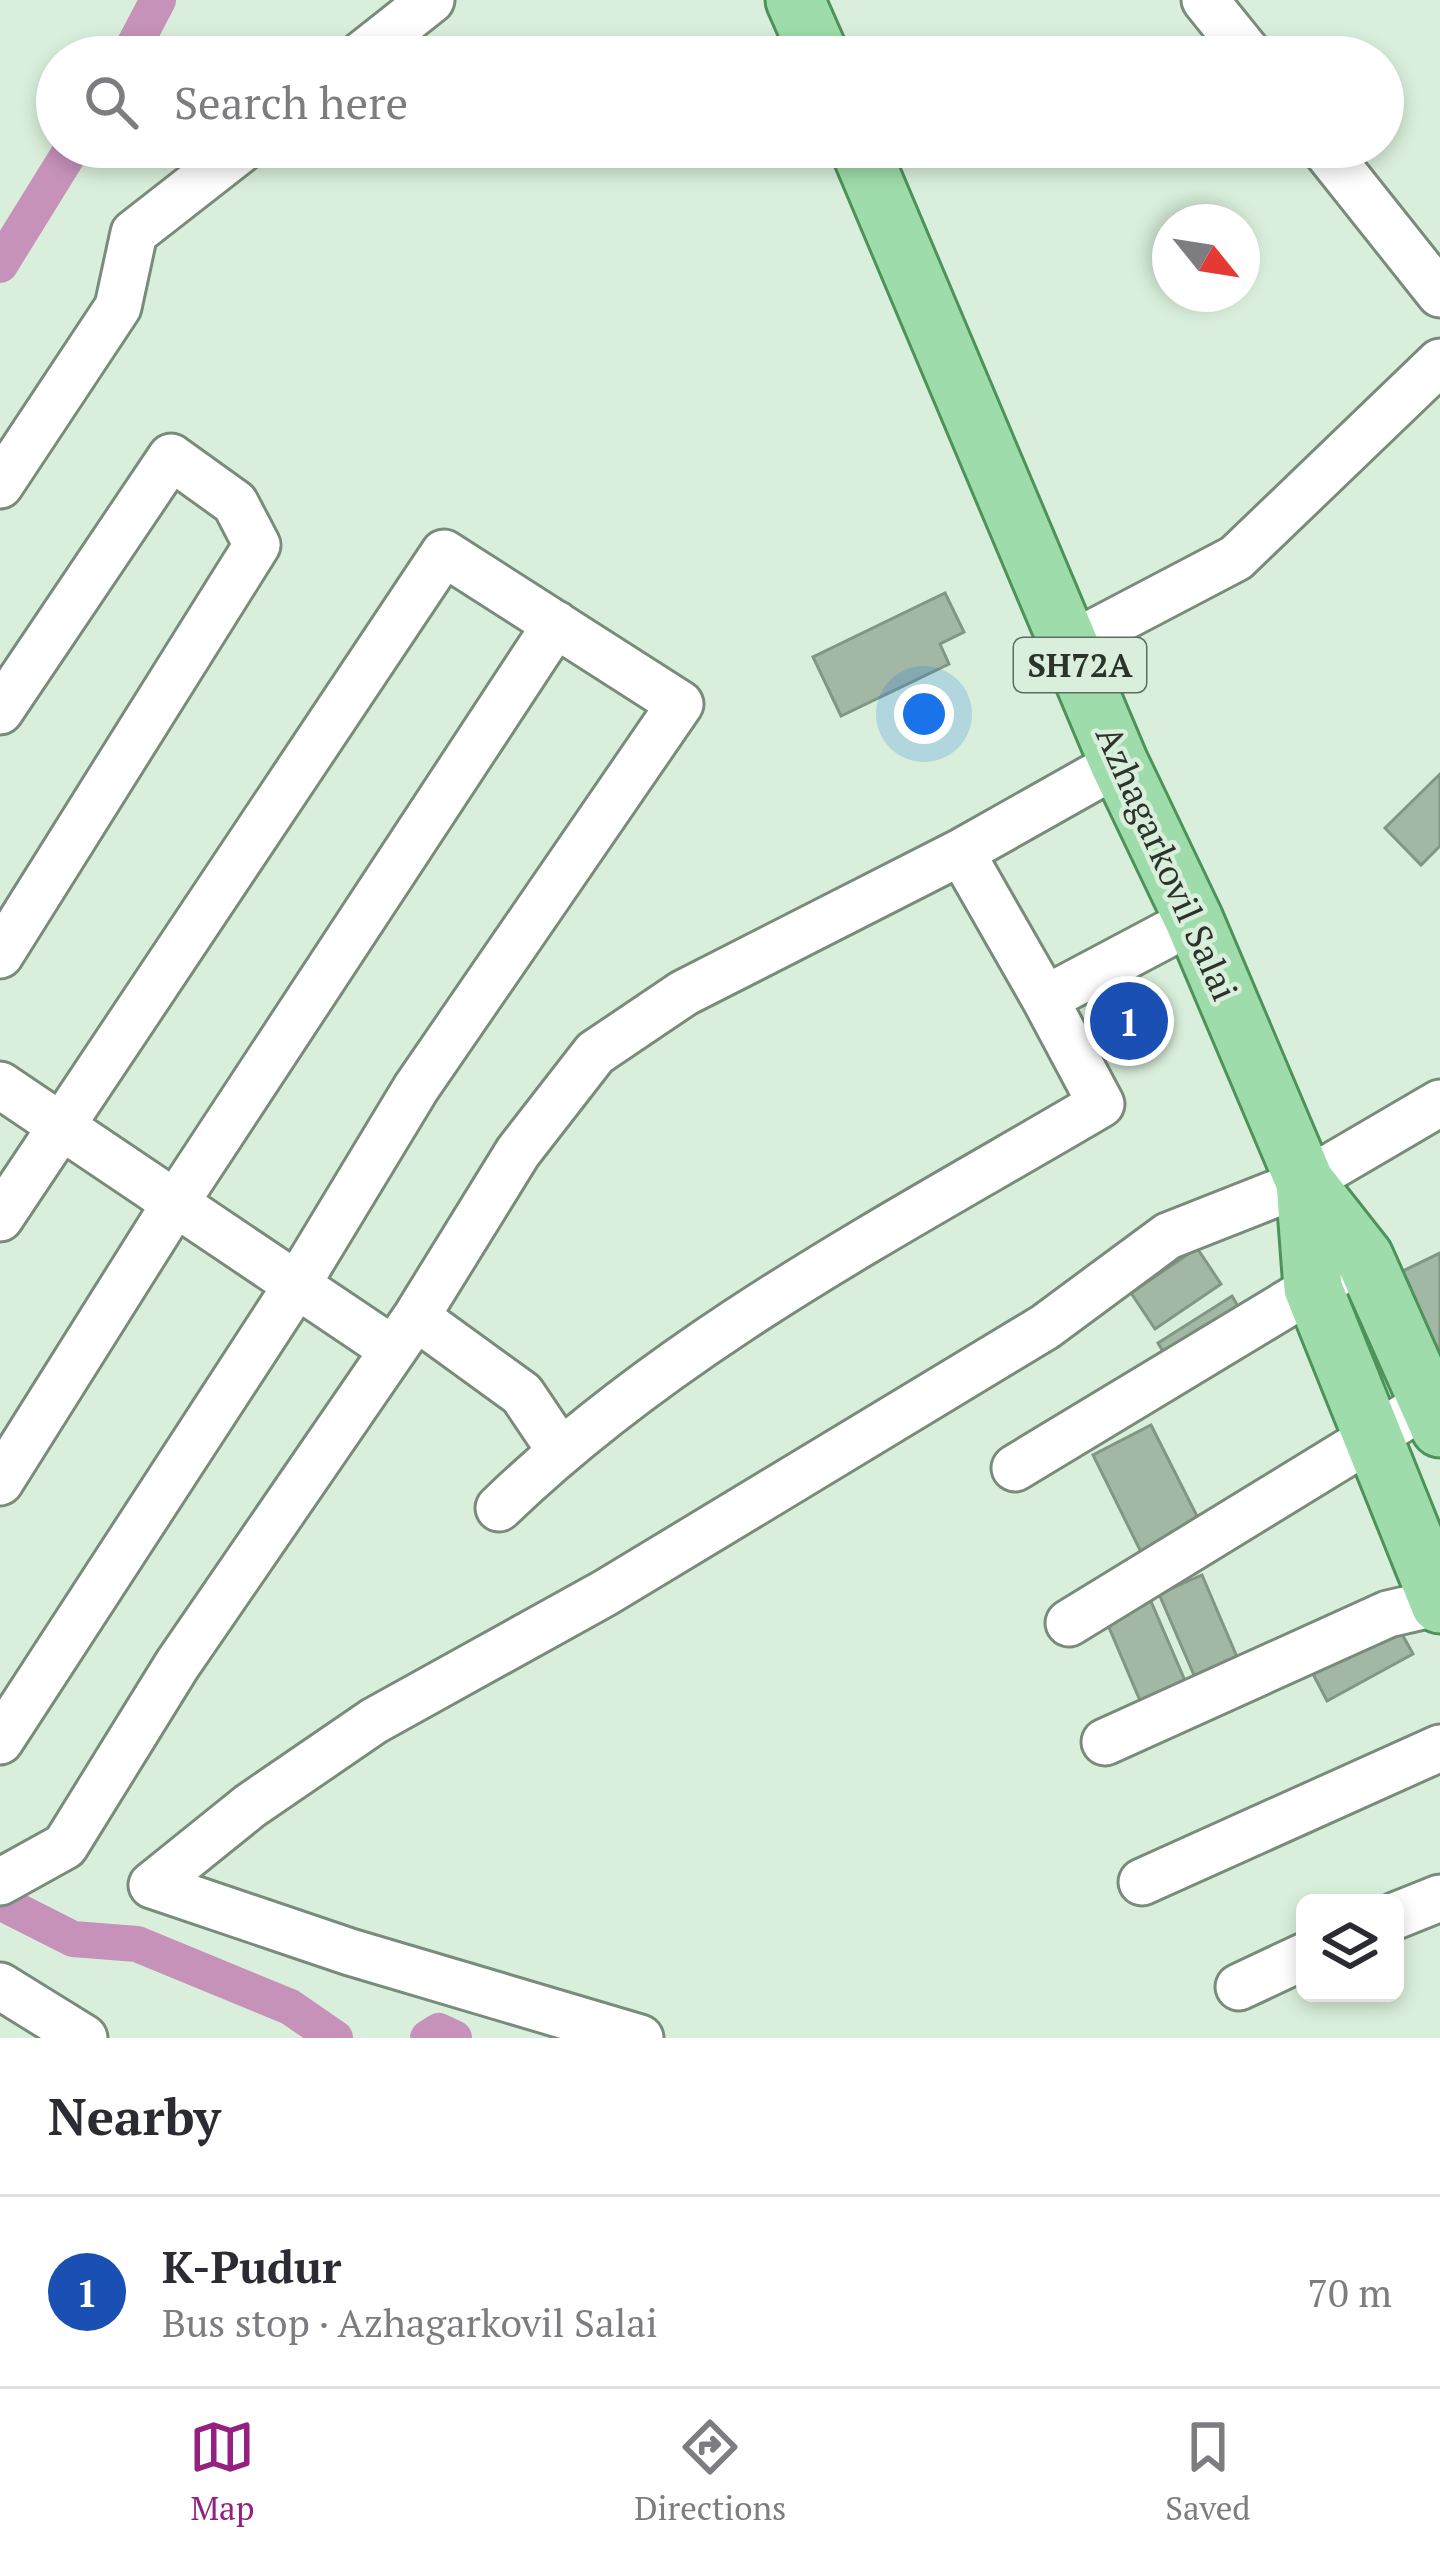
<!DOCTYPE html>
<html lang="en">
<head>
<meta charset="utf-8">
<style>
  body { margin:0; font-family:"PT Serif",serif; background:#f7f7f7; color:#2b2b33 }
  .controls { position:absolute; right:36px; bottom:36px; display:grid; overflow:hidden; border-radius:18px; box-shadow:0 6px 18px #0003 }
  .controls button { width:108px; height:108px; display:grid; place-items:center; padding:0; border:0; border-bottom:3px solid #e1e1e2; background:#fff; color:#2b2b33; font:60px sans-serif }
  .compass { position:absolute; left:1152px; top:204px; width:108px; height:108px; border-radius:50%; background:#fff; box-shadow:0 6px 18px #0003; rotate:120deg }
  .you { position:absolute; left:924px; top:714px; width:42px; height:42px; margin:-30px; border:9px solid #fff; border-radius:50%; background:#1a73e8; box-shadow:0 0 0 18px #1a73e833 }
  .badge { display:grid; place-items:center; width:78px; height:78px; border-radius:50%; background:#942180; color:#fff; font-size:39px; font-weight:700 }
  .pin { position:absolute; translate:-50% -50%; border:6px solid #fff; box-shadow:0 3px 12px #0006 }
  .list { margin:0; padding:0; list-style:none }
  h2 { display:flex; justify-content:space-between; align-items:center; height:156px; margin:0; padding:0 48px; font-size:51px }
  h2 small { font-size:39px; font-weight:400; color:#7c7c81 }
  .list li { display:grid; grid-template-columns:78px 1fr auto; gap:36px; align-items:center; box-sizing:border-box; height:192px; padding:0 48px; border-top:3px solid #e1e1e2 }
  .list b { display:block; font-size:45px; white-space:nowrap }
  .list p { margin:0; font-size:39px; white-space:nowrap; color:#7c7c81 }
  .list em { font-size:39px; font-style:normal; color:#7c7c81 }
  .icon { flex:none; width:66px; height:66px; fill:none; stroke:currentColor; stroke-width:2; stroke-linecap:round; stroke-linejoin:round }
  .map { position:relative; flex:none; width:1440px; height:2038px; overflow:hidden }
  .search { position:absolute; background:#fff; box-shadow:0 6px 18px #0003; left:36px; right:36px; top:36px; height:132px; display:flex; align-items:center; gap:30px; box-sizing:border-box; padding:0 42px; border-radius:66px; color:#7c7c81; font-size:45px }
  .sheet { height:348px; background:#fff }
  nav { display:flex; justify-content:space-around; align-items:center; box-sizing:border-box; height:168px; border-top:3px solid #e1e1e2; background:#fff; font-size:33px; color:#7c7c81 }
  nav a { display:grid; justify-items:center; gap:6px }
  nav .on { color:#942180 }
  .map>svg:first-child { display:block }
  .lines { fill:none; stroke-linecap:round; stroke-linejoin:round }
  .canal { stroke:#c692b9; stroke-width:36 }
  .building { fill:#a2b7a4; stroke:#829684; stroke-width:3 }
  .minor-casing { stroke:#798c7b; stroke-width:51 }
  .major-casing { stroke:#4c935a; stroke-width:63 }
  .minor { stroke:#fff; stroke-width:45 }
  .major { stroke:#9eddab; stroke-width:57 }
  .labels { text-anchor:middle; stroke-width:9; stroke-linejoin:round; paint-order:stroke }
  .shield { fill:#d9efdb; stroke:#5f6b60; stroke-width:3 }
  .shield-label { font-size:33px; font-weight:bold; fill:#2b332c }
  .street-label { font-size:36px; fill:#2b332c; stroke:#d9efdb }
</style>
</head>
<body>
<div class="map">
<svg width="1440" height="2038" viewBox="0 0 1440 2038">
  <rect width="100%" height="100%" fill="#d9efdb"/>
  <g class="lines">
    <path class="canal" d="M128 57 158 0
      M0 265 73 147
      M0 1902 73 1939 137 1944 290 2007 335 2038
      M428 2038 439 2031 454 2038"/>
  </g>
  <path class="building" d="M945 593 964 632 940 644 949 664 841 716 813 657Z
    M1440 774V846L1421 865 1385 828Z
    M1197 1248 1221 1284 1155 1329 1131 1293Z
    M1440 1253V1412L1380 1282Z
    M1232 1296 1245 1318 1171 1365 1158 1343Z
    M1151 1425 1203 1528 1144 1558 1093 1455Z
    M1202 1575 1240 1664 1197 1682 1159 1594Z
    M1150 1599 1189 1690 1144 1710 1105 1618Z
    M1396 1623 1413 1654 1327 1701 1311 1670Z"/>
  <g class="lines">
    <defs>
      <path id="minor" d="M1205 0 1251 57
        M359 57 431 0
        M1323 147 1440 294
        M0 485 118 307 134 233 244 147
        M1072 644 1236 558 1440 362
        M0 711 171 457 235 503 257 545 0 955
        M961 852 1045 999 1194 920
        M0 1085 392 1349
        M0 1218 444 553 680 704 416 1088 298 1283 0 1741
        M416 1317 522 1394 559 1449
        M1015 1468 1341 1271
        M0 1482 176 1202 556 624
        M499 1508C673 1340 894 1226 1101 1104L1045 999
        M1069 1623 1428 1403
        M1105 1742 1388 1614 1440 1602
        M0 1882 65 1846 177 1665 416 1317 518 1152 595 1053 684 993 961 852 1119 763
        M1142 1882 1440 1748
        M152 1885 250 1806 374 1721 605 1593 1045 1327 1168 1236 1305 1182 1440 1103
        M152 1885 350 1952 640 2038
        M1395 1916 1440 1898
        M0 1986 84 2038
        M1239 1987 1305 1956"/>
      <path id="major" d="M795 0 820 57
        M859 147 1119 763 1194 920 1305 1182 1364 1257 1440 1428
        M1305 1182 1313 1288 1440 1604"/>
    </defs>
    <use href="#minor" class="minor-casing"/>
    <use href="#major" class="major-casing"/>
    <use href="#minor" class="minor"/>
    <use href="#major" class="major"/>
  </g>
  <g class="labels">
    <rect class="shield" x="1014" y="638" width="132" height="54" rx="9"/>
    <g class="shield-label">
      <text x="1080" y="677">SH72A</text>
    </g>
    <g class="street-label">
      <text transform="translate(1167 863) rotate(66)" y="13">Azhagarkovil Salai</text>
    </g>
  </g>
</svg>
<div class="controls">
<button><svg class="icon" aria-label="layers" viewBox="0 0 24 24"><path d="M12 4l9 5-9 5-9-5zM3 14l9 5 9-5"/></svg></button>
</div>
<svg class="compass" viewBox="-18 -18 36 36"><path d="M0-13l5 13h-10z" fill="#e53935"/><path d="M0 13l5-13h-10z" fill="#7c7c81"/></svg>
<div class="you"></div>
<div class="pin badge" style="left:1129px;top:1021px;background:#1a4fb4">1</div>
<div class="search"><svg class="icon" aria-label="search" viewBox="0 0 24 24"><circle cx="10" cy="10" r="6"/><path d="M15 15l6 6"/></svg>Search here</div>
</div>
<section class="sheet">
<h2>Nearby<small></small></h2>
<ul class="list">
<li><span class="badge" style="background:#1a4fb4">1</span><div><b>K-Pudur</b><p>Bus stop · Azhagarkovil Salai</p></div><em>70 m</em></li>
</ul>
</section>
<nav>
<a class="on"><svg class="icon" aria-label="map" viewBox="0 0 24 24"><path d="M3 6l6-2 6 2 6-2v14l-6 2-6-2-6 2zM9 4v14M15 6v14"/></svg>Map</a>
<a><svg class="icon" aria-label="directions" viewBox="0 0 24 24"><path d="M12 3l9 9-9 9-9-9zM9 14v-3h6M13 9l2 2-2 2"/></svg>Directions</a>
<a><svg class="icon" aria-label="saved" viewBox="0 0 24 24"><path d="M7 4h10v16l-5-4-5 4z"/></svg>Saved</a>
</nav>
</body>
</html>
